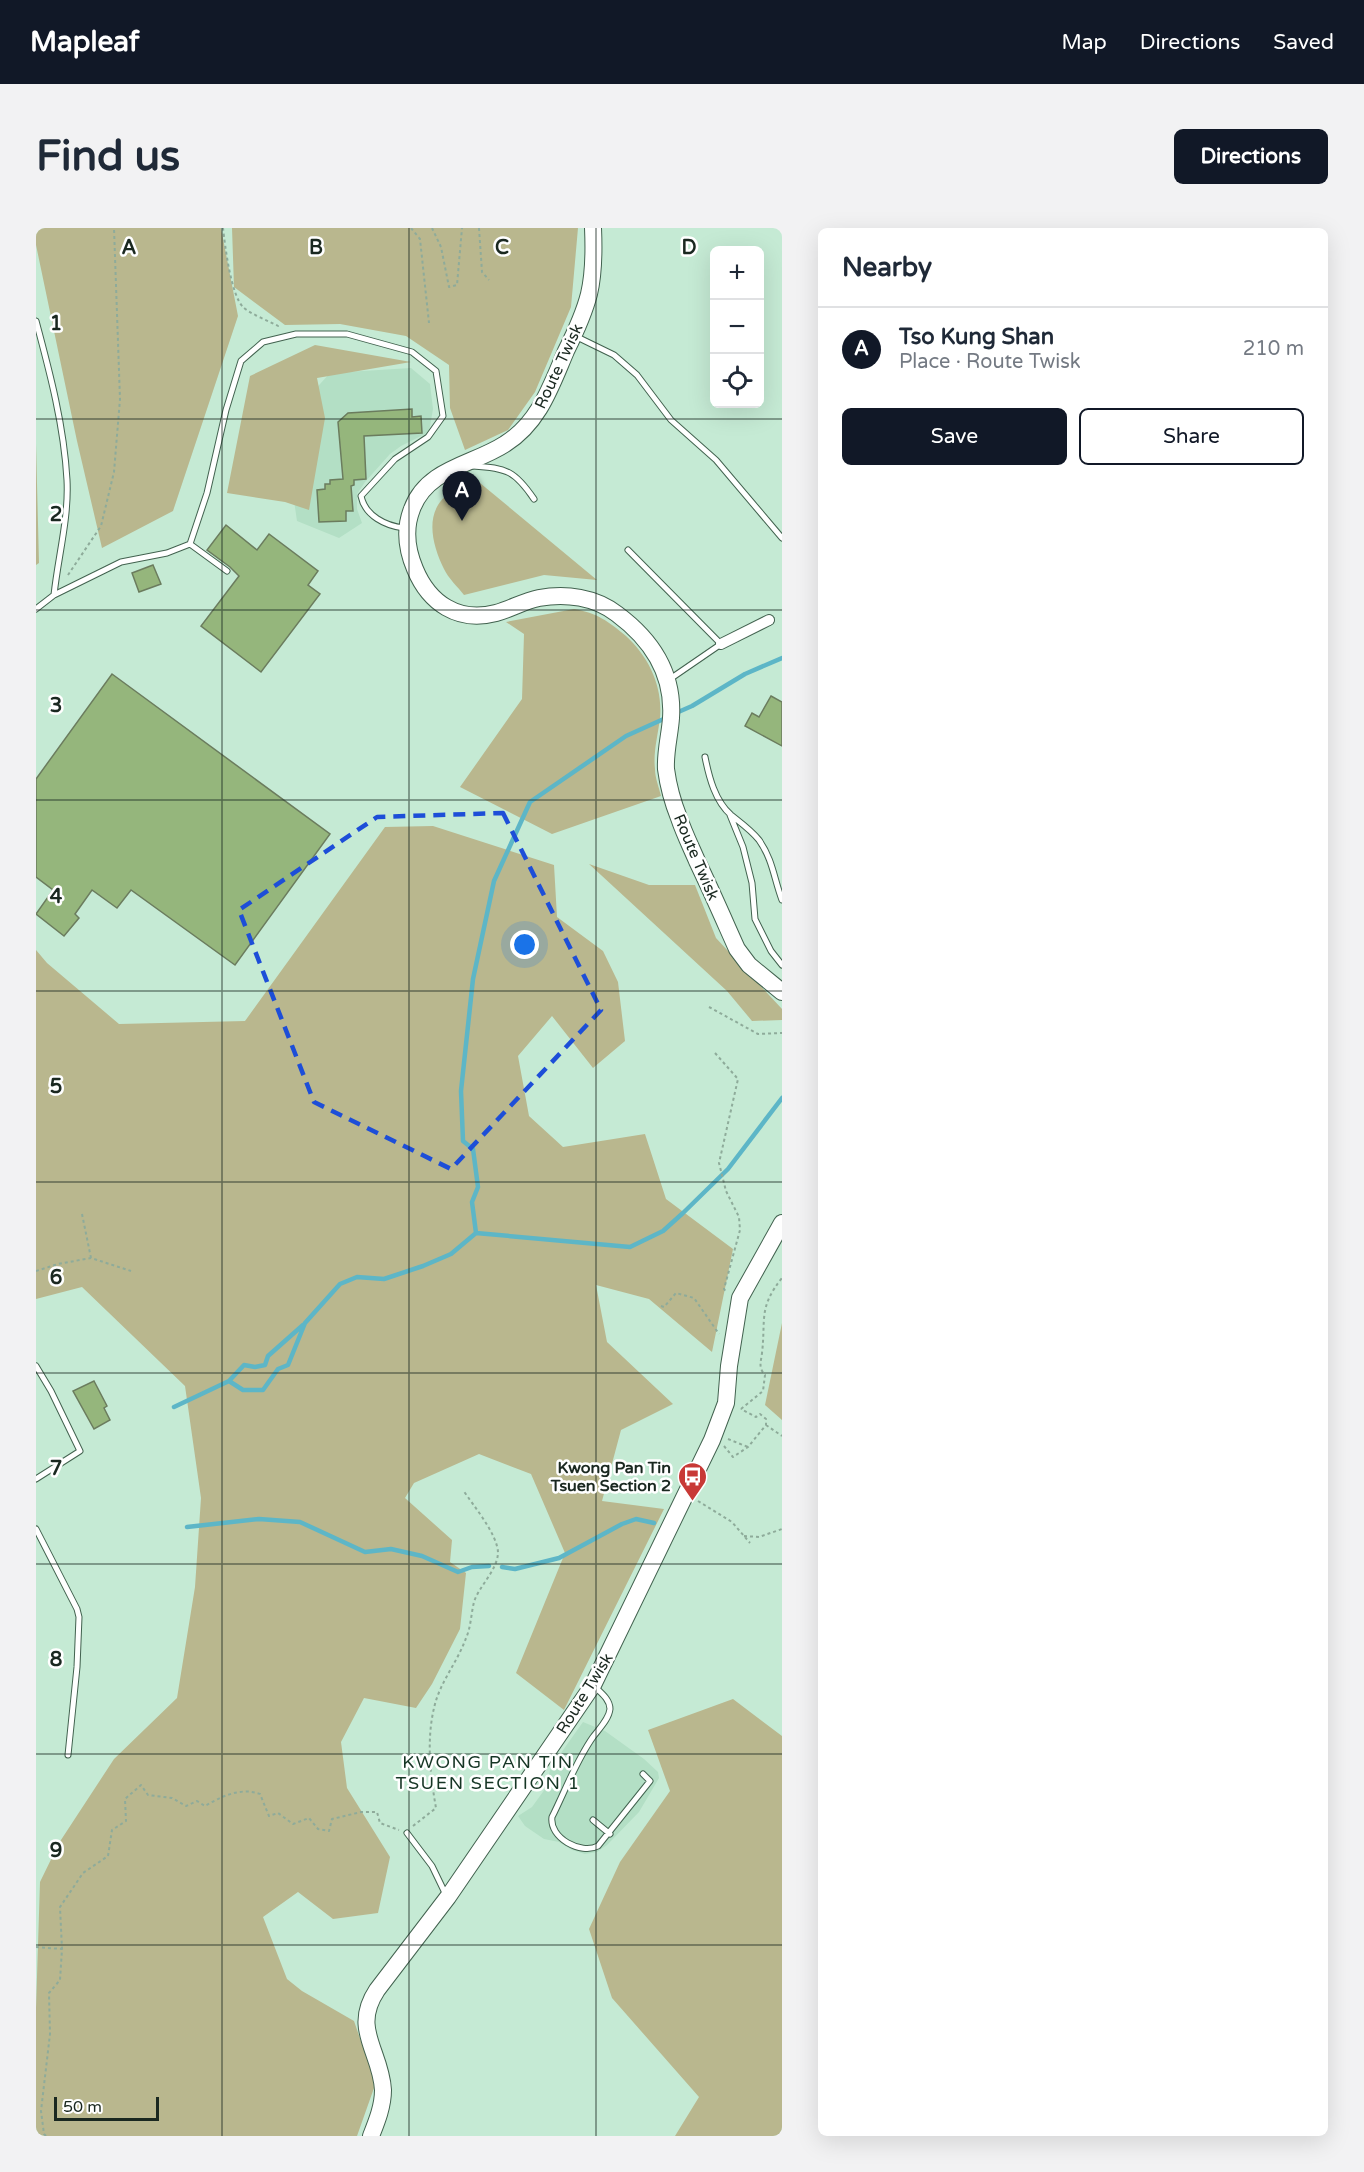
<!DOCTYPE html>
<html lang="en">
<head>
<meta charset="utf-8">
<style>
  body { margin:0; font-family:"Varela Round",sans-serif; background:#f2f2f3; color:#1f2937 }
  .controls { position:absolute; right:18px; top:18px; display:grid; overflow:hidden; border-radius:9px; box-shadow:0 6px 24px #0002 }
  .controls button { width:54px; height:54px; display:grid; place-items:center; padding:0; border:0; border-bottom:2px solid #e0e1e3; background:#fff; color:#1f2937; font:30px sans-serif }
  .scale { position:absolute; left:18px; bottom:15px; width:105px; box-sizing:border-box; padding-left:6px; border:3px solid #1a2820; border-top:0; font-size:16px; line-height:21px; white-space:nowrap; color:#1a2820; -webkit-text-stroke:4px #fff; paint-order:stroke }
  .you { position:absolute; left:489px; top:717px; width:21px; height:21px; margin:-15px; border:4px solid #fff; border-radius:50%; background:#1a73e8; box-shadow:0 0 0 9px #1a73e833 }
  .badge { display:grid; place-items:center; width:39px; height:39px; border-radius:50%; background:#111827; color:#fff; font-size:20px; font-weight:700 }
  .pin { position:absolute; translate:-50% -50px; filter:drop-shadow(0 2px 3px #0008) }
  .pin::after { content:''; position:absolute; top:32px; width:21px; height:18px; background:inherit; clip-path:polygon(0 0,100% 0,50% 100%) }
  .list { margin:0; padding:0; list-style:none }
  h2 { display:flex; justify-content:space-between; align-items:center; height:78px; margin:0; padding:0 24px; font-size:26px }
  h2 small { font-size:20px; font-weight:400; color:#747a83 }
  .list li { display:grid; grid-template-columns:39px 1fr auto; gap:18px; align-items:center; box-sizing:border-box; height:84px; padding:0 24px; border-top:2px solid #e0e1e3 }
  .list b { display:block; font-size:22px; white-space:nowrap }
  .list p { margin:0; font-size:20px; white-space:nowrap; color:#747a83 }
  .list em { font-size:20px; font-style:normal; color:#747a83 }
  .actions { display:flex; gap:12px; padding:18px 24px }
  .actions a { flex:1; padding:14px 0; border:2px solid #111827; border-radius:9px; text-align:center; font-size:21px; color:#111827 }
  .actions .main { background:#111827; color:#fff }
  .icon { flex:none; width:33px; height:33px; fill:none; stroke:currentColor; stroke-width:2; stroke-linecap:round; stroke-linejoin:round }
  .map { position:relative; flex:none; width:746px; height:1908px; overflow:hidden; border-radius:9px }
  header { display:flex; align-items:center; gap:36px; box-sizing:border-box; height:84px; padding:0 30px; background:#111827; color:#fff }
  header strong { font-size:28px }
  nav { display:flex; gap:33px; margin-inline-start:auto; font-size:21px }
  .intro { display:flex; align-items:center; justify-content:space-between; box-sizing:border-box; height:144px; padding:0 36px }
  h1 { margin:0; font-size:42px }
  .button { padding:15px 27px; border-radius:9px; background:#111827; color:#fff; font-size:21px; font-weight:700 }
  main { display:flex; gap:36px; padding:0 36px }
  aside { flex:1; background:#fff; border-radius:9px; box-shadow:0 6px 24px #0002 }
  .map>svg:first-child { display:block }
  .built { fill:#b3dfc5 }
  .green { fill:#b9b78e }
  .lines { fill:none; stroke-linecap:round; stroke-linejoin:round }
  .stream { stroke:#5db6c7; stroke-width:4.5 }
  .building { fill:#95b67c; stroke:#6b7c5e; stroke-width:1.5 }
  .service-casing { stroke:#42624f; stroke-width:7 }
  .minor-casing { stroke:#42624f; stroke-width:12 }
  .secondary-casing { stroke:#42624f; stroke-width:18 }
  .path { stroke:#8eab9a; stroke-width:2; stroke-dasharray:3 3; stroke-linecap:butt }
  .service { stroke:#fff; stroke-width:5 }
  .minor { stroke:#fff; stroke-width:10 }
  .secondary { stroke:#fff; stroke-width:16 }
  .marked { fill:none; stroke:#1d4ed8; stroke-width:4.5; stroke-dasharray:12 8; stroke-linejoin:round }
  .grid { fill:none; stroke:#1a2820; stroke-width:1.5; stroke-opacity:0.55 }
  .labels { text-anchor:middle; stroke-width:5; stroke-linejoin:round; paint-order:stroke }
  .street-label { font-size:16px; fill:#1a2820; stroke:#fff }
  .poi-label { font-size:16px; font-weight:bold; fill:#1a2820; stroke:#fff; text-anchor:end }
  .neighbourhood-label { font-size:18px; letter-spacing:1.5px; fill:#153524; stroke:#fff }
  .grid-label { font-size:20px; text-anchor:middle; font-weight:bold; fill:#1a2820; stroke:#fff; stroke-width:5; stroke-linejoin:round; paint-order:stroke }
</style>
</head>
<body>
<header>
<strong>Mapleaf</strong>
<nav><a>Map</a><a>Directions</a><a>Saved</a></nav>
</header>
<div class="intro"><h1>Find us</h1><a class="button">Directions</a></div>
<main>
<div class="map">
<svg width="746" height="1908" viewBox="0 0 746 1908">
  <rect width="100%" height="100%" fill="#c5ead4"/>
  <path class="built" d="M375 140 394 156 397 181 393 204 365 218 354 226 329 254 321 266V281L326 295 303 310 261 293 247 197 294 145Z
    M547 1494 569 1503 608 1531 622 1544 623 1550 603 1584 571 1617 561 1624 549 1626 536 1622 523 1614 508 1611 489 1598 482 1588 496 1579 509 1561 515 1539Z"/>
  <path class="green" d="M0 0H185L202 88 137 283 66 320 41 213 0 17Z
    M196 0H542L535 79 499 164 472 202 429 222 414 180 413 137 370 108 304 96 249 97 198 59Z
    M279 117 375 134 281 150 289 190 273 282 249 274 191 265 214 148Z
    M0 216 3 335 0 337Z
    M444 255 561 352 508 347 428 367C422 359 412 350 408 341 395 315 387 280 417 263 424 259 435 257 444 255Z
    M538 381C561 385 572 393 590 408 613 429 627 459 624 490 622 507 617 524 619 541 619 550 623 559 625 568L516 606 424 559 486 471 488 406 470 394Z
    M397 598 518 637 521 689 567 723 582 754 589 813 557 840 516 788 482 828 493 888 527 919 609 906 630 971 697 1021 676 1124 613 1071 560 1057 571 1114 637 1176 585 1202 566 1273 628 1281 528 1482 480 1445 529 1325 495 1246 443 1226 378 1255 369 1270 416 1312 414 1334 430 1345 424 1401 396 1456 380 1480 328 1470 305 1514 311 1560 354 1629 342 1685 297 1691 262 1664 227 1689 251 1751 266 1763 318 1793 337 1848 338 1860 321 1908H0V1780L4 1654 23 1615 78 1531 141 1470 159 1359 165 1270 149 1158 46 1059 0 1071V722L11 735 83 796 209 793 349 599Z
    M553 636 613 657H659L680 710 746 781V792L716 793 691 763Z
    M746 1095V1192L729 1177Z
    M697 1471 746 1508V1908H639L663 1869 576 1770 553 1701 584 1634 634 1563 612 1502Z"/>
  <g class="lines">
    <path class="stream" d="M640 485 656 478 709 446 746 430
      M440 1005 436 974 442 959 437 921 427 913 425 863 437 751 458 653 494 574 590 508 632 489
      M193 1153 208 1137 219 1139 229 1137 232 1128 267 1097
      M138 1179 193 1153 207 1162H227L242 1141 252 1137 269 1095 304 1056 321 1049 348 1051 387 1038 415 1026 440 1005 594 1019 627 1003 647 985 692 941 746 870
      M151 1299 223 1291 264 1294 329 1324 355 1321 386 1328 422 1344 436 1339 453 1338
      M466 1339 479 1341 523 1330 586 1296 600 1291 618 1295"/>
  </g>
  <path class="building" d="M376 181V189L385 188 386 205 328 208 330 251 318 252V257L315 258 317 283H310V293L283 294 281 262 289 261V256H294V252L307 251 302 194 312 185Z
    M190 297 221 322 233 306 282 343 272 357 284 366 225 444 165 398 203 348 194 339 171 322Z
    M117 337 125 356 103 364 96 345Z
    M76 446 294 606 199 737 95 662 81 680 56 662 39 686 43 690 28 708 0 686 17 662 0 649V551Z
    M735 468 746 474V518L709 498 716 485 723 489Z
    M58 1153 71 1178 68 1180 74 1192 58 1201 37 1163Z"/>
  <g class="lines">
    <defs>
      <path id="service" d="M0 93C14 145 28 198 31 252 33 290 22 329 18 367
        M539 108 578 127 601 147 635 192 680 232 746 310
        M437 238C471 240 479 243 498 271
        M154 316 191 343
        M592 322 685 416 634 451
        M0 381 18 367 85 334 131 325 154 316 171 265 190 182 205 133 227 114 260 106H311L376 124 400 143 407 188 392 209 359 231 325 268C329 288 350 298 368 300
        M669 529C673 549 679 573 695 587 705 595 715 602 723 612 737 632 738 651 746 672
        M694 587 707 619 716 655 719 691 735 723 746 737
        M0 1138 15 1163 44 1223 0 1251
        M0 1301 41 1381 43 1389 41 1439 32 1527
        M558 1458C564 1464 574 1471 574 1481 573 1491 563 1501 557 1509 540 1533 529 1563 516 1589 513 1610 545 1627 562 1618L614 1553 607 1546
        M557 1592 574 1606
        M371 1605 396 1638 410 1667"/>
      <path id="minor" d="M685 416 733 392"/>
      <path id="secondary" d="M557 0C558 22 558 45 553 66 548 86 539 105 530 123 515 158 503 195 469 216 437 237 391 240 376 281 368 301 371 322 379 341 393 375 422 395 460 385 475 381 488 373 503 370 530 365 559 369 581 386 616 412 638 445 635 490 634 506 629 524 630 541 632 556 637 575 643 590 648 605 655 619 661 633 675 662 688 692 701 721L713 737 746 764
        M335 1908C341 1893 347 1878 347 1862 345 1823 315 1801 341 1762L412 1669 557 1457 676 1212 690 1175 693 1138 704 1070 746 995"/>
    </defs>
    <use href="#service" class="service-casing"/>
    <use href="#minor" class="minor-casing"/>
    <use href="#secondary" class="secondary-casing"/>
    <path class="path" d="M187 0C189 18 195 67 207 79 214 86 233 93 242 98V101
      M375 0 384 11 393 95
      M396 0 405 19 413 59 421 57 426 0
      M443 0 446 44 453 52
      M32 347 65 298 78 244 84 171 78 0
      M673 779 722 806 746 805
      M679 825 702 851 683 935 690 963 703 989 704 1002 688 1061 691 1065
      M46 986 55 1030
      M0 1043 22 1036 55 1030 95 1043
      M625 1078 628 1079 640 1065 658 1070 683 1106
      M705 1181 727 1163 729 1147C722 1139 725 1134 726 1125 730 1091 722 1080 746 1050
      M730 1197 746 1208
      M692 1211 712 1219
      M688 1218 697 1229 712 1219 730 1197V1191L724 1186 720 1189 705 1181
      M662 1273 696 1294 714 1315
      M708 1308 723 1309 746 1301
      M377 1598 400 1580C394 1546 390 1510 399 1476 405 1453 422 1433 430 1410 435 1399 435 1386 438 1374 443 1358 461 1343 462 1325 462 1307 437 1277 427 1262
      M0 1719 26 1721
      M10 1908 8 1906 5 1883 14 1806 13 1765 24 1752 26 1721 24 1679 47 1645 72 1628 76 1602 90 1593 89 1571 105 1557 112 1567 136 1570 150 1578 161 1573 169 1578C186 1568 205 1559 224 1566L233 1588 242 1585 257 1596 273 1590 282 1601 293 1603 296 1591 325 1584H341L344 1595 363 1602"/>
    <use href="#service" class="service"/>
    <use href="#minor" class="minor"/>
    <use href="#secondary" class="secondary"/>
  </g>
  <path class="marked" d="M467 585 565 782 415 941 278 874 203 682 341 589Z"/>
  <path class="grid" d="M186 0V1908M373 0V1908M560 0V1908M0 191H746M0 382H746M0 572H746M0 763H746M0 954H746M0 1145H746M0 1336H746M0 1526H746M0 1717H746"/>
  <defs>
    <symbol id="bus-pin" viewBox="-11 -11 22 30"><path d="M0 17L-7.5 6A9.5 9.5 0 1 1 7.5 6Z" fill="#c83936" stroke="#fff"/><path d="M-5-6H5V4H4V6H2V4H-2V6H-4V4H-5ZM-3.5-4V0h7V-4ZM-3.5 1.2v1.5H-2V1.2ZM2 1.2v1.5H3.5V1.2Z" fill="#fff"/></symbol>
  </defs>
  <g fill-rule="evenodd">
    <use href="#bus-pin" x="640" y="1232" width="33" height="45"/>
  </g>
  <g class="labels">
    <g class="street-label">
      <text transform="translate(522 138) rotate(-65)" y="6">Route Twisk</text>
      <text transform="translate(661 629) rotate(67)" y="6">Route Twisk</text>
      <text transform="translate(548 1465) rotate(-58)" y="6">Route Twisk</text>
    </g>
    <g class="poi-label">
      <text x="635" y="1245">Kwong Pan Tin<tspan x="635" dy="18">Tsuen Section 2</tspan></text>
    </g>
    <g class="neighbourhood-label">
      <text x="452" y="1540">KWONG PAN TIN<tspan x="452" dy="21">TSUEN SECTION 1</tspan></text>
    </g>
  </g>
  <g class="grid-label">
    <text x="93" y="26">A</text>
    <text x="280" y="26">B</text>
    <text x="466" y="26">C</text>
    <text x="653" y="26">D</text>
    <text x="20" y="102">1</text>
    <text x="20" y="293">2</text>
    <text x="20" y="484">3</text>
    <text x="20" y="675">4</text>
    <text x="20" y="865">5</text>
    <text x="20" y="1056">6</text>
    <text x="20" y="1247">7</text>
    <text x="20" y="1438">8</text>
    <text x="20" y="1629">9</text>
  </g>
</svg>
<div class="controls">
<button>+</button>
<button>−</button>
<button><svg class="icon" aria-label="locate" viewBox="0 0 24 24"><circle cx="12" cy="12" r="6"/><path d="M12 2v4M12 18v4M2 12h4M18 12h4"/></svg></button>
</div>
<div class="scale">50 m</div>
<div class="you"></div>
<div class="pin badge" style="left:426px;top:293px">A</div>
</div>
<aside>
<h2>Nearby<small></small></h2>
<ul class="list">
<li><span class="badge">A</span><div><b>Tso Kung Shan</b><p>Place · Route Twisk</p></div><em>210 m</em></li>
</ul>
<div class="actions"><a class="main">Save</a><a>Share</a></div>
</aside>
</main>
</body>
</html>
